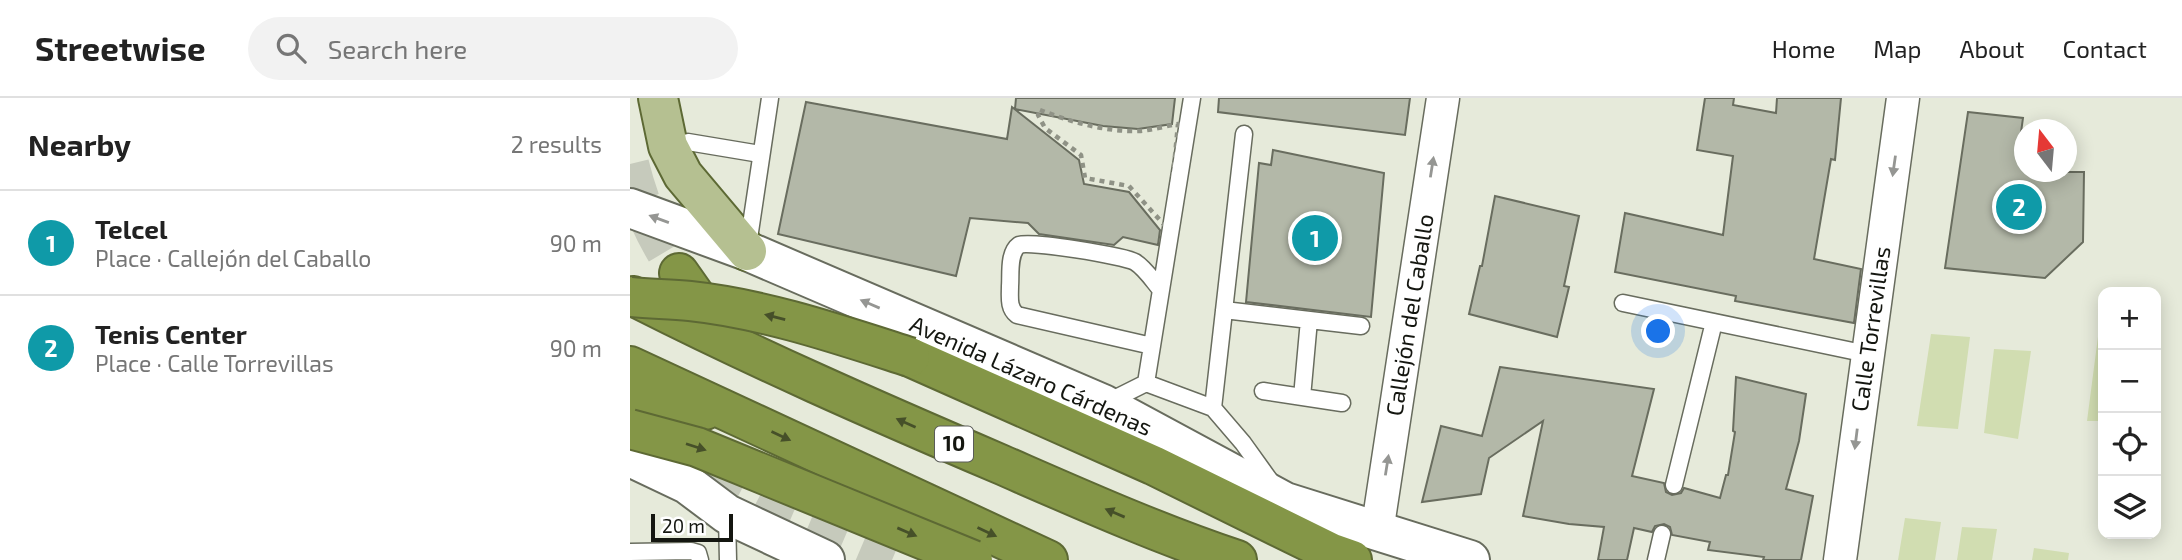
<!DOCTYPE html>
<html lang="en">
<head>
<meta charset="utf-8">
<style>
  body { margin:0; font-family:"Exo 2",sans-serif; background:#f2f2f2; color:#222 }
  .controls { position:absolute; right:21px; bottom:21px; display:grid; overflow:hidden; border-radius:14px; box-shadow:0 4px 18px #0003 }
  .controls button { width:63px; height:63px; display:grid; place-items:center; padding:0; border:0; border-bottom:2px solid #e0e0e0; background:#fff; color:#222; font:35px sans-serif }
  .compass { position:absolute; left:1384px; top:21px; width:63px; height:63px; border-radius:50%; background:#fff; box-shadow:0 4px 18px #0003; rotate:344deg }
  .scale { position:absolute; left:21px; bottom:18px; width:82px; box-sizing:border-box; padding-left:7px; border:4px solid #141610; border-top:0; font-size:19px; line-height:24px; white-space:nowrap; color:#141610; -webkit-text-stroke:5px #fff; paint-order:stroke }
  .you { position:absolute; left:1029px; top:234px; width:24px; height:24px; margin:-18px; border:5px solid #fff; border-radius:50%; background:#1a73e8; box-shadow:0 0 0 10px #1a73e833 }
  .badge { display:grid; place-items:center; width:46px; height:46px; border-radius:50%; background:#0b8043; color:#fff; font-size:23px; font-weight:700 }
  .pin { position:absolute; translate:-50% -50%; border:4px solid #fff; box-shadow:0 2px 7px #0006 }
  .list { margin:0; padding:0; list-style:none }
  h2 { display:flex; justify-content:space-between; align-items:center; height:91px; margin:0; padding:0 28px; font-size:30px }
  h2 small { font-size:23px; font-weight:400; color:#767676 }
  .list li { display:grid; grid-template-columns:46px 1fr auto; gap:21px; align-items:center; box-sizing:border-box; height:105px; padding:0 28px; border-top:2px solid #e0e0e0 }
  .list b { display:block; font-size:26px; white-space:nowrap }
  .list p { margin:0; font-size:23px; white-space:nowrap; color:#767676 }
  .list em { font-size:23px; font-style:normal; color:#767676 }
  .icon { flex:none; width:38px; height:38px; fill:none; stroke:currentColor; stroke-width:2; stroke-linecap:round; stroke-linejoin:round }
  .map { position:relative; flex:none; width:1552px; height:462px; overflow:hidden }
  header { display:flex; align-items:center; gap:42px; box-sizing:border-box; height:98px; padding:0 35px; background:#fff; border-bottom:2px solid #e0e0e0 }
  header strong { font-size:33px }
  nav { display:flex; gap:38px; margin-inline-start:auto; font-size:24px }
  .search { width:490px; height:63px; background:#f2f2f2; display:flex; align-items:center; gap:18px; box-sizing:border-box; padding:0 24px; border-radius:38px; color:#767676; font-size:26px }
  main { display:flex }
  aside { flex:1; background:#fff }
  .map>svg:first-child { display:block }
  .green { fill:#d1ddb1 }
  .building { fill:#b3b8a8; stroke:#696d5f; stroke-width:2 }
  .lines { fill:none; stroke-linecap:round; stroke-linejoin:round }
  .highway-tunnel { stroke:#c6cabc; stroke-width:38; stroke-dasharray:38 19; stroke-linecap:butt }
  .lane-casing { stroke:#686c5e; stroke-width:19 }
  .street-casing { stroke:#686c5e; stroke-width:35 }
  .secondary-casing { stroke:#686c5e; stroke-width:42 }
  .primary-casing { stroke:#5d6934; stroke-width:42 }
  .highway-casing { stroke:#5d6934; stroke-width:42 }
  .path { stroke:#8f9286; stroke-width:4.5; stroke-dasharray:5 5; stroke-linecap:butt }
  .lane { stroke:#fff; stroke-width:16 }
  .street { stroke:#fff; stroke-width:32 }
  .secondary { stroke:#fff; stroke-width:38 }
  .primary { stroke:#b5c091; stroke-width:38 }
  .highway { stroke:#849647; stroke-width:38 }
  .highway-bridge-casing { stroke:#5d6934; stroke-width:42; stroke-linecap:butt }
  .highway-bridge { stroke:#849647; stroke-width:38 }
  .oneway { fill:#959693 }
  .oneway2 { fill:#465029 }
  .labels { text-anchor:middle; stroke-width:5; stroke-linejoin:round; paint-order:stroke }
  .shield { fill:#fff; stroke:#5a5c58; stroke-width:2 }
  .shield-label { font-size:21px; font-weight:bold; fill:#141610 }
  .street-label { font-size:23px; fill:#141610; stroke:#fff }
</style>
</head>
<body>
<header>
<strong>Streetwise</strong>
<div class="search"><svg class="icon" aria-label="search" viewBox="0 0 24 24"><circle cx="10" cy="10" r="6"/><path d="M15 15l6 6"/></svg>Search here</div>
<nav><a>Home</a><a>Map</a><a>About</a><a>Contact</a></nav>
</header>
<main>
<aside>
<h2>Nearby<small>2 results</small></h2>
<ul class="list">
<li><span class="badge" style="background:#0f9aa8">1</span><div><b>Telcel</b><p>Place · Callejón del Caballo</p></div><em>90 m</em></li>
<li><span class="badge" style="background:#0f9aa8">2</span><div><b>Tenis Center</b><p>Place · Calle Torrevillas</p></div><em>90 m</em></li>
</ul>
</aside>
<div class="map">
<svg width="1552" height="462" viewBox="0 0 1552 462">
  <rect width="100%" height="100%" fill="#e6eada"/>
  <path class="green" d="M1469 231 1473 232V323H1457Z
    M1301 236 1340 239 1328 331 1287 328Z
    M1364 251 1401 253 1388 341 1354 335Z
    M1275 420 1311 424 1305 462H1268Z
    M1332 429 1367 431 1362 462H1327Z
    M1404 450 1439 455 1438 462H1402Z"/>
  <path class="building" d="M386 0H545L542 26 508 31 473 28 385 11Z
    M589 0H780L775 37 588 14Z
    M1075 0H1104L1103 7 1146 15 1147 0H1211L1205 62 1201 61 1184 161 1231 171 1224 225 1105 203 1106 198 985 174 995 115 1093 137 1103 58 1067 52Z
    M176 4 377 41 382 9 449 62 454 86 499 94 530 132 528 147 493 139 484 147 409 136 398 125 340 120 326 178 148 136Z
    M1338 14 1393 20 1388 56 1395 57V74H1454L1453 144 1415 180 1315 170Z
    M643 52 754 75 741 219 616 204 629 65 641 67Z
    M865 98 949 118 934 188 939 189 927 239 839 216 850 168H852Z
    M870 269 1024 291 1002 378 1034 385 1036 394 1042 397 1051 395 1054 390 1090 400 1096 377H1098L1105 334 1103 333 1106 279 1176 296 1169 343 1156 391 1183 398 1171 462H1133L1134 459 1078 452 1080 444 1042 437 1040 429 1034 426 1025 428 1022 434 1004 430 997 462H968L974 429 939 426 893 418 913 323 859 360 851 396 792 404 811 328 852 338Z"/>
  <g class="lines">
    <path class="highway-tunnel" d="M0 66C10 107 25 141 49 175
      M37 335 72 371 94 386 142 411 262 462"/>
    <defs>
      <path id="lane" d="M58 44 130 56
        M118 147 140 0
        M993 205 1237 256
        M594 212 731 228
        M522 248 387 217C378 210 380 199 380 188 381 176 378 155 389 147 397 142 495 158 505 164 515 170 524 184 531 192
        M516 285 562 0
        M633 293 712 305
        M672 299 679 222
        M478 304 516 285 583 310 613 345 641 384
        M583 310 614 36
        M1044 387 1084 224
        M97 418 98 462
        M0 454 61 453 68 455 70 462
        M1026 462 1032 436"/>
      <path id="street" d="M747 434 813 0
        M1210 462 1273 0"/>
      <path id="secondary" d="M0 110 117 153 473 306 655 404 840 462
        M0 359 57 386 97 416 195 462"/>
      <path id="primary" d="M28 0 38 48 53 77 117 153"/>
      <path id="highway" d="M49 175 85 226
        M3 198C123 259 246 313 370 366 448 400 526 435 607 462
        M280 259 523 367 702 455 722 462
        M0 268 418 462
        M0 306 75 312"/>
    </defs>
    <use href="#lane" class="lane-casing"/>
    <use href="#street" class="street-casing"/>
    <use href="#secondary" class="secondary-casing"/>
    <use href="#primary" class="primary-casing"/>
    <use href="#highway" class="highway-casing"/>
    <path class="path" d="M410 12C441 24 476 34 509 33 522 32 536 28 548 26L538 131 499 88 455 80 451 57 415 30 408 17Z"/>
    <use href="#lane" class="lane"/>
    <use href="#street" class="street"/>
    <use href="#secondary" class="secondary"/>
    <use href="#primary" class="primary"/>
    <use href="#highway" class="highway"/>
    <defs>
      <path id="highway-bridge" d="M0 199C20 201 40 201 60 203 135 211 208 236 280 259
        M0 331 67 349 343 462"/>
    </defs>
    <use href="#highway-bridge" class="highway-bridge-casing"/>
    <use href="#highway-bridge" class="highway-bridge"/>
  </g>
  <defs><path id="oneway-solid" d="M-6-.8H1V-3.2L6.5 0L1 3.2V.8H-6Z" transform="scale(1.75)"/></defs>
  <g class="oneway">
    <use href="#oneway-solid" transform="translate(1264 68) rotate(98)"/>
    <use href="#oneway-solid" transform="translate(802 69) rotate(-81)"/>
    <use href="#oneway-solid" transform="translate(29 121) rotate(-160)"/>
    <use href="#oneway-solid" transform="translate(240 206) rotate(-157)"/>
    <use href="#oneway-solid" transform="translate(1226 341) rotate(97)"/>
    <use href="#oneway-solid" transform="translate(757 367) rotate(-81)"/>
  </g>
  <g class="oneway2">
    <use href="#oneway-solid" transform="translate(145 219) rotate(-166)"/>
    <use href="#oneway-solid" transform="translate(276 325) rotate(-156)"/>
    <use href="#oneway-solid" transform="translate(151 338) rotate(25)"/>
    <use href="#oneway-solid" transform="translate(66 349) rotate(18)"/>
    <use href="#oneway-solid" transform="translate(485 415) rotate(-157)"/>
    <use href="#oneway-solid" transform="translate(277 434) rotate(23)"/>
    <use href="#oneway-solid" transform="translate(357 434) rotate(25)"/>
  </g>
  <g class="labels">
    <rect class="shield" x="305" y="328.5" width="38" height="35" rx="5"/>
    <g class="shield-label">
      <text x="324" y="353">10</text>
    </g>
    <g class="street-label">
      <text transform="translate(780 217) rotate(-81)" y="8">Callejón del Caballo</text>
      <text transform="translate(1241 231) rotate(-82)" y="8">Calle Torrevillas</text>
      <text transform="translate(401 278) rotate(24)" y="8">Avenida Lázaro Cárdenas</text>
    </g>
  </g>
</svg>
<div class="controls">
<button>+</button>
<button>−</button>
<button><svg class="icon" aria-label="locate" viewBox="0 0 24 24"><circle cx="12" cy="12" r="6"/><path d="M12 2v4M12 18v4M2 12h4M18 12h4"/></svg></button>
<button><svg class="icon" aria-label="layers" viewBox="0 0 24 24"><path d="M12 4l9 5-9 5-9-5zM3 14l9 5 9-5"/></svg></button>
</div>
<svg class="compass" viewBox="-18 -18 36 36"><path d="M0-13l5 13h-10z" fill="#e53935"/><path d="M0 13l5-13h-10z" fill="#767676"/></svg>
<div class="scale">20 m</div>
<div class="you"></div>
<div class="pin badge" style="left:685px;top:140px;background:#0f9aa8">1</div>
<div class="pin badge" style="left:1389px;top:109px;background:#0f9aa8">2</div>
</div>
</main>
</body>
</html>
